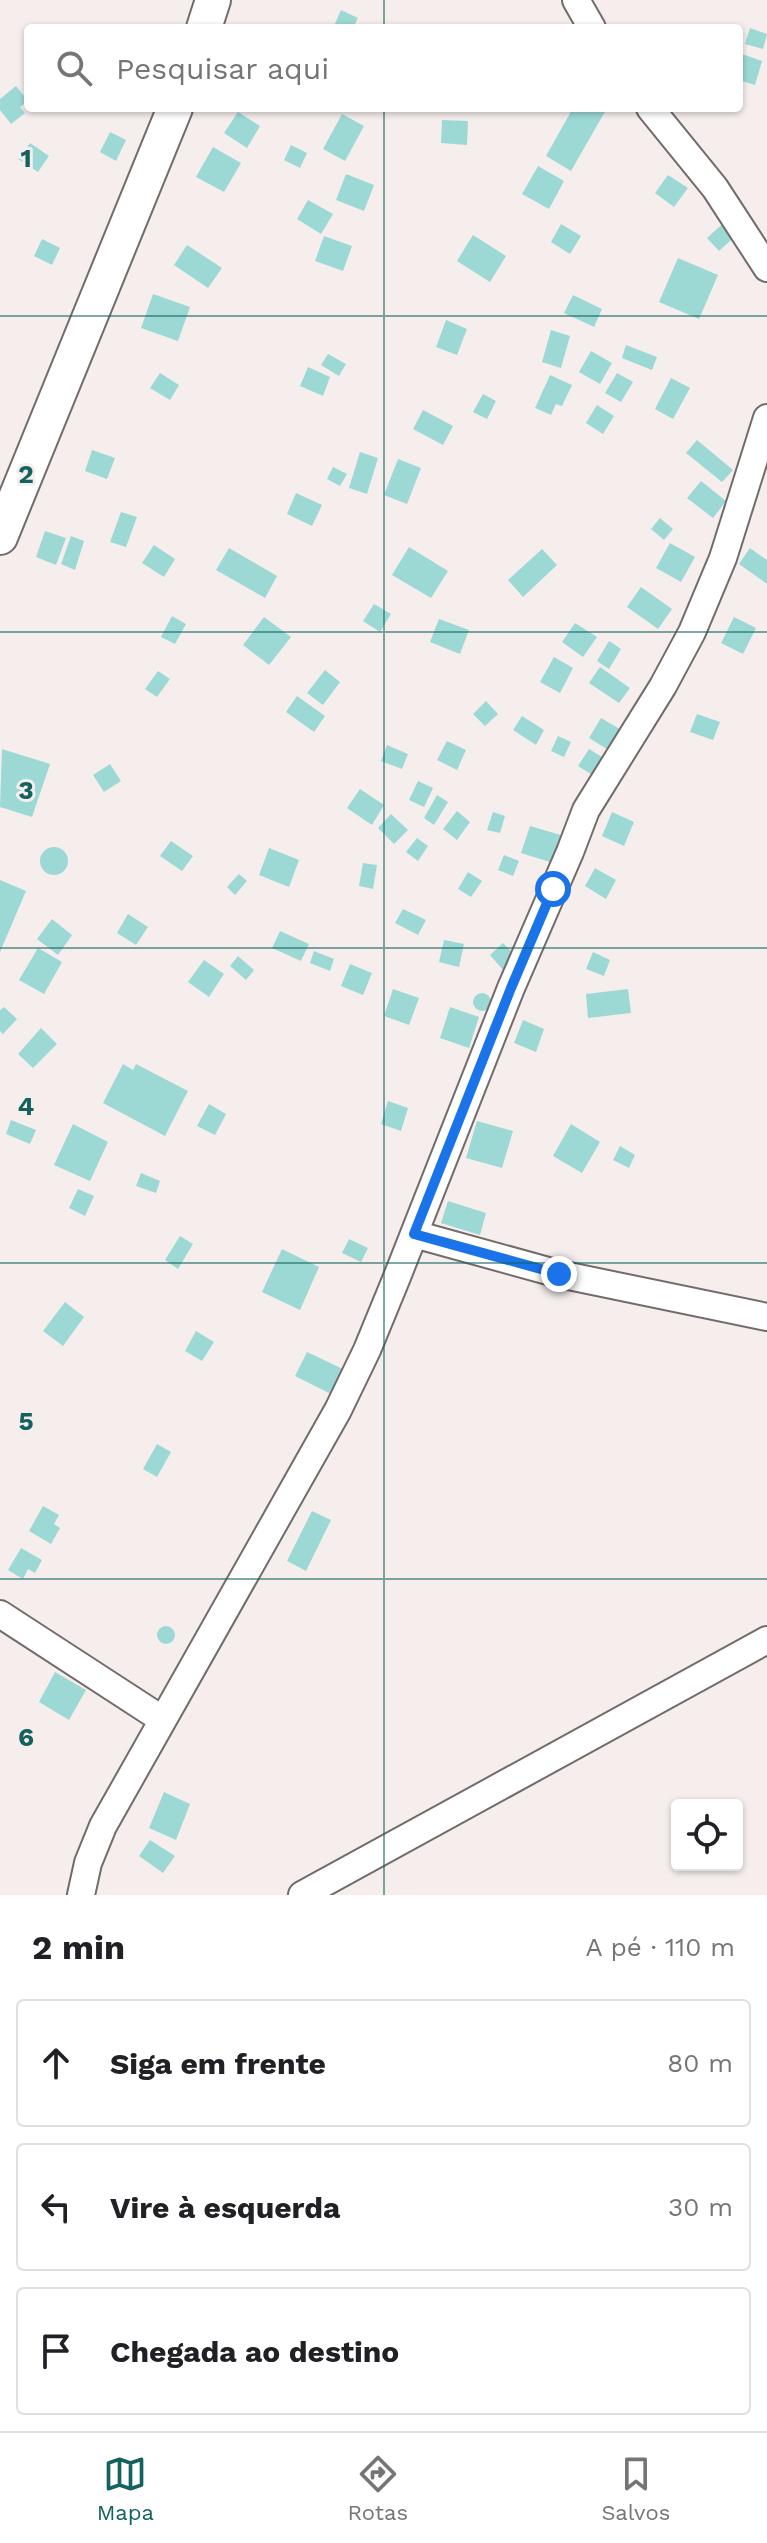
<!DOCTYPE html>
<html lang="pt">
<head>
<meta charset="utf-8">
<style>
  body { margin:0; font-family:"Work Sans",sans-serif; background:#f2f2f2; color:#202124 }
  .controls { position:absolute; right:24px; bottom:24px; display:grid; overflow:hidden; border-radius:8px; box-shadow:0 2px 6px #0004 }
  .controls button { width:72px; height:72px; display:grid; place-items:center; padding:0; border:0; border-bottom:2px solid #e0e0e0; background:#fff; color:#202124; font:40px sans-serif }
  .stop { position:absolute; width:24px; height:24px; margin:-18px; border:6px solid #1a73e8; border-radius:50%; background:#fff }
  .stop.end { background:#1a73e8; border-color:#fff; box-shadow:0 2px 8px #0008 }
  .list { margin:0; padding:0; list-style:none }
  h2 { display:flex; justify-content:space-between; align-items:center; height:104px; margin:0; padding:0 32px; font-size:34px }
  h2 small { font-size:26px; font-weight:400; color:#757577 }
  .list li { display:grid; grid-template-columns:52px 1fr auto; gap:24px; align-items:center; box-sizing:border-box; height:128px; margin:0 16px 16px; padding:0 16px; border:2px solid #e0e0e0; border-radius:8px }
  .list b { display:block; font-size:30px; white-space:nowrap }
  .list em { font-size:26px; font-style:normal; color:#757577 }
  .icon { flex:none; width:44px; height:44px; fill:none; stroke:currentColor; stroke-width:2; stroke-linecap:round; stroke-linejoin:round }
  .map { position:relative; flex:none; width:767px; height:1895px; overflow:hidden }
  .search { position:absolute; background:#fff; box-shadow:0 2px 6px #0004; left:24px; right:24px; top:24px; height:88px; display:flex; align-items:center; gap:20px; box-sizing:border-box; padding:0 28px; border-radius:8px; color:#757577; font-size:30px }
  .sheet { height:536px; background:#fff }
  nav { display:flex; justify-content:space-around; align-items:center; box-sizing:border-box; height:112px; border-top:2px solid #e0e0e0; background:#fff; font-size:22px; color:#757577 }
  nav a { display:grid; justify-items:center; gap:4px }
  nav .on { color:#13625f }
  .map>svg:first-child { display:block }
  .building { fill:#9cd9d5 }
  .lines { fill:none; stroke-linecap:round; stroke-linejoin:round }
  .minor-casing { stroke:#726b6a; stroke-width:30 }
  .tertiary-casing { stroke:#726b6a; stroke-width:38 }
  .minor { stroke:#fff; stroke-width:26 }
  .tertiary { stroke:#fff; stroke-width:34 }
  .route { stroke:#1a73e8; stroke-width:10 }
  .grid { fill:none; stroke:#13625f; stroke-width:2; stroke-opacity:0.55 }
  .grid-label { font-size:26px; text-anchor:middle; font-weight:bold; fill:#13625f; stroke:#f5eeec; stroke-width:6; stroke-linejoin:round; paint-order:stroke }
</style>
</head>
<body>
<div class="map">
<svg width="767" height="1895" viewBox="0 0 767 1895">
  <rect width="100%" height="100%" fill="#f5eeec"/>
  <path class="building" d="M341 10 358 18 353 28H333Z
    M750 28 767 34 763 49 745 44Z
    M739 53 762 61 755 85 739 80Z
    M16 86 28 101 20 107 25 113 11 124 0 110V99Z
    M573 108H607L571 171 546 156Z
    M238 112 260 126 247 148 224 133Z
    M342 114 364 126 345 161 323 149Z
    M442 120 468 121 467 145 441 143Z
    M110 132 126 140 116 161 100 152Z
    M30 143 49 156 38 172 18 159Z
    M291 145 307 153 300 168 284 160Z
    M213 147 241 163 224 192 196 177Z
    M538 166 564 181 549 209 522 194Z
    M346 174 374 185 364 211 336 200Z
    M668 175 688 188 674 207 655 193Z
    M308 200 333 214 321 234 297 219Z
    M729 218 741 231 719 251 707 238Z
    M561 224 581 236 570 254 551 242Z
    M473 235 506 256 490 282 457 261Z
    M324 236 352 246 343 271 315 261Z
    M42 239 60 248 52 265 34 256Z
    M187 245 222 268 208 288 174 265Z
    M678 258 718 275 699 319 659 302Z
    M153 294 190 307 178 341 141 328Z
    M573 295 602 309 594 327 564 313Z
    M446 320 467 329 457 355 436 347Z
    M551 330 570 336 561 368 542 362Z
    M626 345 657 357 652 370 622 358Z
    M591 351 612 363 600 384 579 372Z
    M328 354 346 364 339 376 321 365Z
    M308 367 330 377 323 396 300 386Z
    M160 373 179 385 170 400 150 388Z
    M617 373 633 382 621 402 605 393Z
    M550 375 572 385 562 406 556 404 551 415 535 408Z
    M671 378 690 388 673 419 655 409Z
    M483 394 496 401 487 419 473 412Z
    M597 405 614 416 603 434 586 423Z
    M423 410 453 426 443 445 413 429Z
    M697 440 733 470 722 482 686 453Z
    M92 450 115 458 107 479 85 471Z
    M360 452 378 458 367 494 349 488Z
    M398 459 421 468 407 504 384 495Z
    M333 467 347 474 340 486 327 479Z
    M701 481 726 501 713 518 687 498Z
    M296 493 322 505 312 526 287 514Z
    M121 512 137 517 126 547 110 542Z
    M660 518 673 529 664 540 651 529Z
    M45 531 66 538 56 565 36 557Z
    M71 536 84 541 75 570 61 564Z
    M670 543 695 557 681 582 656 568Z
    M154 545 175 559 164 577 142 563Z
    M409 547 448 571 431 598 392 575Z
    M229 548 277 576 265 598 216 570Z
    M750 548 767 560V584L739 564Z
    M542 549 557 565 523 597 508 580Z
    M641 587 672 609 658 629 627 607Z
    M374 604 391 614 380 632 363 621Z
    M172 616 186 624 175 644 161 637Z
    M264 617 291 637 269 665 243 645Z
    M734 617 756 628 743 654 721 643Z
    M439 619 469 630 460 654 430 642Z
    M575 623 597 637 583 657 562 642Z
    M609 641 621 649 609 669 597 661Z
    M554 657 573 668 560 693 540 682Z
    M600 667 630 688 619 703 589 683Z
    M325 670 340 682 323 705 307 693Z
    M158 671 170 679 157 697 145 689Z
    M297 696 325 716 314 732 286 712Z
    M486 701 498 714 485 726 473 714Z
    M697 714 720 722 713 740 690 732Z
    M522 716 544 730 536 745 513 730Z
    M601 718 623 731 610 751 589 738Z
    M558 736 571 742 564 757 551 751Z
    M447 741 466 750 457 770 437 760Z
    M387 745 408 754 402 769 381 761Z
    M2 749 50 764 32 817 0 807Z
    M589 749 610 762 599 779 578 766Z
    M110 764 121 781 104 792 93 775Z
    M418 781 433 788 424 807 409 800Z
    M360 789 384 805 372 825 347 808Z
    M437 795 448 802 434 825 424 818Z
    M457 811 470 822 457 840 443 829Z
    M493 812 505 816 500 833 487 830Z
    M612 812 634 822 624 846 602 836Z
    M391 814 408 830 394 844 378 828Z
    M530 826 571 838 563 866 521 853Z
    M417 838 428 846 418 861 406 852Z
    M171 841 193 856 182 871 160 856Z
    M40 861a14 14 0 1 1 28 0a14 14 0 1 1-28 0Z
    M269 848 299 860 289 887 259 875Z
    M504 855 519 861 513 876 498 870Z
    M363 863 377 865 373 889 359 886Z
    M595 868 616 880 606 899 585 886Z
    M468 872 482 881 471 897 458 889Z
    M239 874 247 881 235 895 227 887Z
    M0 880 26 891 0 952Z
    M403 909 426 920 418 935 395 923Z
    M128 914 148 927 136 945 117 933Z
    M52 919 72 935 58 955 37 939Z
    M280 931 309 944 301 961 272 948Z
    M444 940 464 944 459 967 439 962Z
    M503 943 518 958 504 971 490 955Z
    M38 948 62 962 44 994 19 980Z
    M314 951 334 959 330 971 310 963Z
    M593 952 610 960 604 976 586 969Z
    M238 956 254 970 246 980 230 966Z
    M204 960 224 974 209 997 188 982Z
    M350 964 372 973 363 995 341 986Z
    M393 989 419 998 409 1025 384 1016Z
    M628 989 631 1013 588 1018 586 994Z
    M473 1002a9 9 0 1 1 18 0a9 9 0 1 1-18 0Z
    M4 1007 17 1019 3 1034 0 1031V1010Z
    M450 1007 479 1017 469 1048 440 1038Z
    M523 1020 544 1029 536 1052 514 1043Z
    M41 1028 57 1044 33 1068 18 1054Z
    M123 1064 133 1070 136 1064 188 1091 165 1136 103 1103Z
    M388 1101 408 1108 401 1131 381 1124Z
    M209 1104 226 1114 215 1135 197 1126Z
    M11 1120 36 1130 30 1144 6 1134Z
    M477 1121 513 1131 502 1168 466 1158Z
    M73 1124 108 1142 90 1181 54 1165Z
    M571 1124 600 1142 582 1173 553 1156Z
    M620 1146 635 1155 629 1168 613 1160Z
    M141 1173 160 1181 156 1193 136 1186Z
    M78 1189 94 1196 85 1216 69 1208Z
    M448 1201 486 1213 480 1235 441 1223Z
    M180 1236 193 1244 178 1269 165 1260Z
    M349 1239 368 1248 361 1262 342 1253Z
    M282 1249 319 1267 300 1310 262 1292Z
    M65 1302 84 1317 63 1346 43 1331Z
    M196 1331 214 1342 202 1361 185 1351Z
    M307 1352 343 1369 331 1394 295 1376Z
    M157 1444 171 1452 157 1477 143 1469Z
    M43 1506 59 1515 54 1524 60 1528 51 1544 29 1531Z
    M312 1511 331 1520 306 1571 287 1561Z
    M21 1548 42 1560 35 1573 28 1569 23 1579 8 1570Z
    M157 1635a9 9 0 1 1 18 0a9 9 0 1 1-18 0Z
    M55 1672 86 1690 69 1720 39 1702Z
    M164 1792 190 1804 176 1840 149 1828Z
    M150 1840 175 1856 163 1873 139 1856Z"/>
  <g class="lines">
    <defs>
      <path id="minor" d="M576 0 592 28
        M650 108 715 188 767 268
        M414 1234 559 1274 767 1317
        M0 1614 163 1720
        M81 1895 88 1863 103 1826 338 1410 367 1350 397 1277 511 988 570 852 586 810 663 686 692 632 723 558 767 418
        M302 1895 767 1640"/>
      <path id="tertiary" d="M204 28 213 0
        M0 537 175 108"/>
    </defs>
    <use href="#minor" class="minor-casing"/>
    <use href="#tertiary" class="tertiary-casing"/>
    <use href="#minor" class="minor"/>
    <use href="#tertiary" class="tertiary"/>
  </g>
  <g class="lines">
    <path class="route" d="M553 889 511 988 414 1234 559 1274"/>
  </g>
  <path class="grid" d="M384 0V28M384 108V1895M0 316H767M0 632H767M0 948H767M0 1263H767M0 1579H767"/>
  <g class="grid-label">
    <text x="26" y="167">1</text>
    <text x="26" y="483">2</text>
    <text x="26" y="799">3</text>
    <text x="26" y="1115">4</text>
    <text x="26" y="1430">5</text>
    <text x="26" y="1746">6</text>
  </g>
</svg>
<div class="controls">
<button><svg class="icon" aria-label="locate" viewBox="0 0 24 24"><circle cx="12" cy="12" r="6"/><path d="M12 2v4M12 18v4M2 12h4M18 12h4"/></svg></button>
</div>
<div class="stop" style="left:553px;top:889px"></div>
<div class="stop end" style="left:559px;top:1274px"></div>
<div class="search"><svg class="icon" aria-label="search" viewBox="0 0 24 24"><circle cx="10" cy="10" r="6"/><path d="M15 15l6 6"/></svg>Pesquisar aqui</div>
</div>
<section class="sheet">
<h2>2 min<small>A pé · 110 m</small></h2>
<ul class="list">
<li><svg class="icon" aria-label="ahead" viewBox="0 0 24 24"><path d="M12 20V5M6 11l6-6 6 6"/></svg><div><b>Siga em frente</b></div><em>80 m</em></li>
<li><svg class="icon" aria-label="left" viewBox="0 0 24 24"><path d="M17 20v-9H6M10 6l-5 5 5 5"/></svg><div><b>Vire à esquerda</b></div><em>30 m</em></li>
<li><svg class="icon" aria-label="arrive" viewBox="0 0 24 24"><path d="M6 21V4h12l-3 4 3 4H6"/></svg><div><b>Chegada ao destino</b></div></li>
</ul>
</section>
<nav>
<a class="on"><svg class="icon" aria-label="map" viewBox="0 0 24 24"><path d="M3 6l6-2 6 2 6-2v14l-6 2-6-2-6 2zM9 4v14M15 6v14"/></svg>Mapa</a>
<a><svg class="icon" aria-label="directions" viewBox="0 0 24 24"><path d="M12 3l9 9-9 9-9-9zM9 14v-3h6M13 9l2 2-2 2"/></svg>Rotas</a>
<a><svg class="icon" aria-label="saved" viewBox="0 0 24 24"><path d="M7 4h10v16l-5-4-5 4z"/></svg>Salvos</a>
</nav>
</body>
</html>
